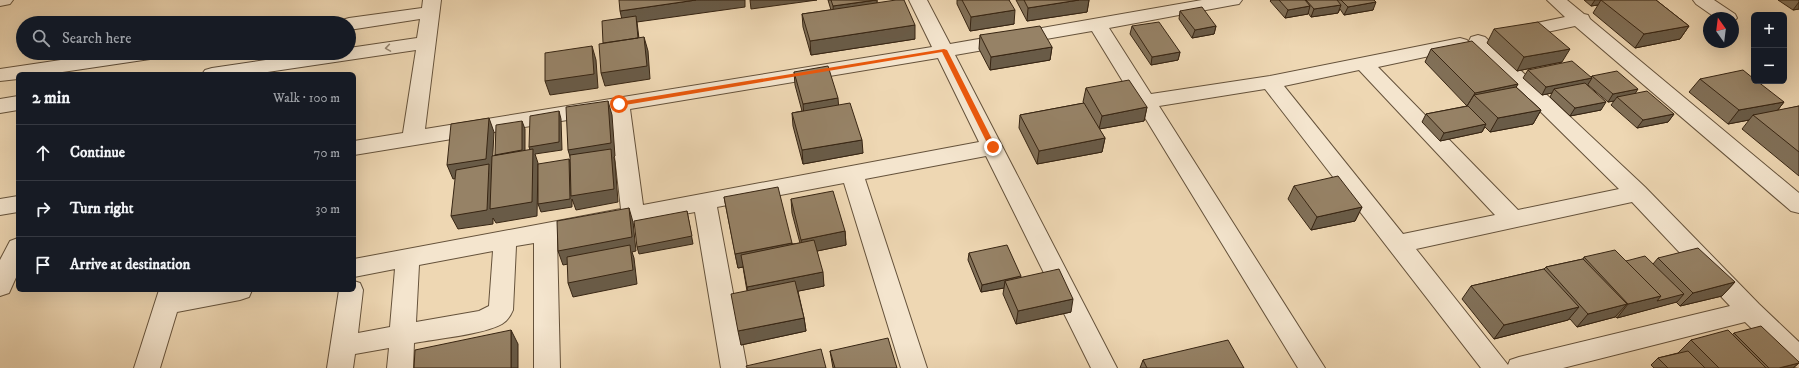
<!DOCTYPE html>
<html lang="en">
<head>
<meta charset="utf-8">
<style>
  body { margin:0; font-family:"IM FELL DW Pica",serif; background:#242831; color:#f1f3f6 }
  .controls { position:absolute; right:12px; top:12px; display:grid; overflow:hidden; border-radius:6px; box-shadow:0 4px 16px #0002 }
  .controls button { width:36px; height:36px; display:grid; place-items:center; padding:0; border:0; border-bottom:1px solid #363941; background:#171b24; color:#f1f3f6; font:20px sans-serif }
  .compass { position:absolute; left:1703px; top:12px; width:36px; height:36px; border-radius:50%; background:#171b24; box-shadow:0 4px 16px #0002; rotate:346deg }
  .stop { position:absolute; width:12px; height:12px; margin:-9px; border:3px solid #ea580c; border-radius:50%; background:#fff }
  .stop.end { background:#ea580c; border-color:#fff; box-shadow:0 1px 4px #0008 }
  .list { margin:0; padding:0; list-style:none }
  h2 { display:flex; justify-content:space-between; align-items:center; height:52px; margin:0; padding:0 16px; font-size:17px }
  h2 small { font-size:13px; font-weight:400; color:#9ea1a6 }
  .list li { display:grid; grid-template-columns:26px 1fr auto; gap:12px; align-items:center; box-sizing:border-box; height:56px; padding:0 16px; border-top:1px solid #363941 }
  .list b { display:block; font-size:15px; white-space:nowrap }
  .list em { font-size:13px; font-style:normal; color:#9ea1a6 }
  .icon { flex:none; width:22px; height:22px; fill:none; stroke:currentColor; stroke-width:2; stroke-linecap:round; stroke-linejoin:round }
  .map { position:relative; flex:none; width:1799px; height:368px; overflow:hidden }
  .search { position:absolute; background:#171b24; box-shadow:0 4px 16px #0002; left:16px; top:16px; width:340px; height:44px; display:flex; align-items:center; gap:10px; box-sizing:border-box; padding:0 14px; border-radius:22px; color:#9ea1a6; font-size:15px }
  .panel { position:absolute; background:#171b24; box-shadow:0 4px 16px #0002; left:16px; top:72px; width:340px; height:220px; border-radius:6px }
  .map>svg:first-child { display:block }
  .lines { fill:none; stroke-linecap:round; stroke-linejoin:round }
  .minor-casing { stroke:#65523b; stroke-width:2 }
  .minor { fill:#f4e5ce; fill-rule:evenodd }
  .wall { fill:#817058; stroke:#372513 }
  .shaded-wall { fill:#695b47; stroke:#372513 }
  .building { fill:#968266; stroke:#372513 }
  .oneway { stroke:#968570 }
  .route { fill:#ea580c }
</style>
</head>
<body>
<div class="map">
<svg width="1799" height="368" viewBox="0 0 1799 368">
  <rect width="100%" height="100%" fill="#eed7b3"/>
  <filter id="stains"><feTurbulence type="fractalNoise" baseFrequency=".005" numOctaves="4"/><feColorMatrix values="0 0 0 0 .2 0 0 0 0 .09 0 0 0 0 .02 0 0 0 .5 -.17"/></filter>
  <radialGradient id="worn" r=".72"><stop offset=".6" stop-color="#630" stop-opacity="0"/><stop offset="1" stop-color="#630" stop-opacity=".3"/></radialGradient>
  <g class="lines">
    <defs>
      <path id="minor" d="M0 0H13L10 4 0 6Z
        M423 0H441L425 129 932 47 909 0H927L950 44 1202 0H1242L1239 4 1233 5 1109 28 1151 94 1270 76 1460 38 1467 40 1470 44 1467 48 1378 67 1518 210 1619 189 1469 41 1471 37 1478 35 1485 37 1645 187 1759 304 1799 342V368L1790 366 1745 322 1563 368H1481L1265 89 1159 106 1325 368H1298L1092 31 955 55 1117 368H1091L986 156 865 179 927 368H901L844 183 717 207 747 368H721L695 212 557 238 560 368H534V243L516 246 513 310C511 315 507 321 502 324 485 334 436 339 414 343L413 368H387L389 348 355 354 353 368H327L339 290H354V281L360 283 363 290 358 333 390 327 395 269 354 277V259L621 209 610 113 354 155V141L403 133 416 50 254 74H202L205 70 212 68 312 53H349V48L417 38 420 19 349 30V23H340L342 20 349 18 422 8ZM938 58 979 142 643 205 630 109ZM1359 70 1495 215 1403 234 1284 86ZM1632 202 1730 306 1519 357 1510 360 1508 365 1416 249ZM493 251 489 306 479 311 416 322 419 265Z
        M1547 0H1567L1584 14 1588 15 1590 19 1799 193V213L1791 211 1575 26 1515 39 1508 37 1506 33 1508 29 1565 17Z
        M1693 0H1714L1735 14 1737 18 1733 22V18H1716L1696 4Z
        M108 53H160L157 57 150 59 49 74H18V79L0 81V69Z
        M18 96V110L0 113V99Z
        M18 196V212L0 215V199Z
        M18 238V273L9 293 0 296V260L10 241Z
        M159 290H252L249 297 240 300 177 312 160 368H134Z"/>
    </defs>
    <use href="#minor" class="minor-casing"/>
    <use href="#minor" class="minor"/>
  </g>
  <path class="wall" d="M828 0H877V3L915 39 811 55 803 27 802 14 831 10Z
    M957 0H1009L1014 24 970 31 957 4Z
    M1016 0H1089L1087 12 1027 21Z
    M1271 0H1374L1373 10 1344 15 1340 9 1338 13 1311 17 1308 13V14L1285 18 1270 1Z
    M1584 0H1656L1689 26 1680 39 1635 48 1593 13 1598 5 1591 6Z
    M1778 0H1799V9L1793 10Z
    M1180 11 1216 26 1214 34 1192 38 1179 19Z
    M1132 26 1180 52 1178 60 1151 65 1130 34Z
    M1494 29 1562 62 1517 71 1487 43Z
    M980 35 1052 47 1050 60 990 70 979 49Z
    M1431 49 1518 84 1516 87 1541 110 1533 124 1490 132 1485 127 1482 132 1440 141 1422 122 1426 114 1467 106 1425 62Z
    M1528 70 1591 77 1592 76 1635 93 1674 114 1668 122 1637 128 1611 105 1614 101 1608 102 1588 85 1601 110 1570 116 1550 97 1552 93 1542 95 1523 78Z
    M794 72 839 105 863 153 803 164 793 126 792 113 802 111 795 85Z
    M1700 79 1784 102 1777 111 1799 106V176L1742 129 1749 120 1728 124 1689 92Z
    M1086 88 1147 107 1144 121 1099 129 1105 138 1102 152 1037 164 1019 128 1020 115 1084 103 1083 102Z
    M1294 186 1362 207 1355 221 1311 230 1288 199Z
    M724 197 792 243V244L800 243 792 213 791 199 845 231 846 245 817 251 824 286 798 291 804 318 806 331 741 345 747 291 743 267 738 268Z
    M969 253 1021 278 1071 312 1016 324 1003 294 1004 288 981 292 968 260Z
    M1584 257 1653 264 1658 258 1735 282 1722 296 1680 306 1676 302 1617 318 1616 317H1615L1577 327 1570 319 1568 320 1494 339 1462 299 1471 286 1544 269 1546 267 1583 259Z
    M1734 333 1799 363 1793 368H1654L1651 365 1658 358 1678 353 1691 340 1732 335Z
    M830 351 897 368H833Z
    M1143 360 1244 368H1140Z"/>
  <path class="shaded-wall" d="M696 0H745V7L637 22 640 47 623 24 620 11Z
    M750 0H817L751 9Z
    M877 0V13L834 20 833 6Z
    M1079 0H1089L1087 12 1027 21 1028 8Z
    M1595 0H1601L1598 5 1591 6Z
    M1376 2 1373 10 1344 15 1348 7Z
    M1799 2V9L1793 10Z
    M1341 5 1338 13 1311 17 1314 9Z
    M1310 6 1308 14 1285 18 1288 10Z
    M1015 10 1014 24 970 31 971 17Z
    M915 25V39L811 55 810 41Z
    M1216 26 1214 34 1192 38 1195 30Z
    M1689 26 1680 39 1635 48 1644 34Z
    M644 37 648 51 650 79 605 86 601 73Z
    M592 46 596 60 598 88 550 95 545 81Z
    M1052 47 1050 60 990 70 991 57Z
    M1570 49 1562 62 1517 71 1524 57Z
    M1180 52 1178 60 1151 65 1152 57Z
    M1592 78 1587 86 1554 89 1552 93 1542 95 1546 87Z
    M1518 84 1510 98 1474 95 1467 106 1475 93Z
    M1638 89 1633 97H1617L1614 101 1608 102 1613 94Z
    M838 98 839 111 804 117 803 104Z
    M608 101 612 115 615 156 614 157 615 162 618 202 576 210 572 199V207L541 212 538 204 569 159 572 167V163L568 150Z
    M1606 102 1601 110 1570 116 1575 108Z
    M1784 102 1773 116 1753 115 1749 120 1728 124 1739 110Z
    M1147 107 1144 121 1099 129 1102 116Z
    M1541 110 1533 124 1490 132 1498 118Z
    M559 111 561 119 562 150 535 154 538 163 537 216 496 223 493 218V224L458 229 451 216 489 173 453 179 447 165 489 118 494 132 492 170 532 155 529 147Z
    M1674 114 1668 122 1637 128 1643 120Z
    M522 121 525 129V158L498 163 495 155Z
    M1486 124 1482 132 1440 141 1444 133Z
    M1105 138 1102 152 1037 164 1039 151Z
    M862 140 863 153 803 164 802 150Z
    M1362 207 1355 221 1311 230 1317 217Z
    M629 208 633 222 636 251 632 252 634 258 637 284 573 297 568 283 631 252 563 265 558 251Z
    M687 211 693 244 639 254 637 247Z
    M845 231 846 245 803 254 801 240Z
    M792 243 793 256 738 268 735 254Z
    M823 272 824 286 749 301 747 287Z
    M1021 276 1020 284 1005 281 1004 288 981 292 982 285Z
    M1735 282 1722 296 1680 306 1693 293Z
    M1684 294 1677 302 1617 318 1628 304 1661 296Z
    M1073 299 1071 312 1016 324 1018 311Z
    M1627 304 1615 317 1577 327 1588 314Z
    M1579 307 1568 320 1494 339 1504 325Z
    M804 318 806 331 741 345 738 331Z
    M511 330 518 344V368H511Z
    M1799 363 1793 368H1779Z"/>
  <path class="building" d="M619 0H696L620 11Z
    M831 0H876L833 6Z
    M896 0H904L915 25 810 41 802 14Z
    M962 0H1009L1015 10 971 17Z
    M1024 0H1079L1028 8Z
    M1279 0H1305L1310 6 1288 10Z
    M1306 0H1337L1341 5 1314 9Z
    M1341 0H1374L1376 2 1348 7Z
    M1601 0H1656L1689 26 1644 34Z
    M1202 7 1216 26 1195 30 1180 11Z
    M636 16 638 38 603 43 602 21Z
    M1159 22 1180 52 1152 57 1132 26Z
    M1538 22 1570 49 1524 57 1494 29Z
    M1040 26 1052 47 991 57 980 35Z
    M644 37 647 66 601 73 599 44Z
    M1472 41 1518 84 1475 93 1431 49Z
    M592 46 594 74 545 81V53Z
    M1572 61 1592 78 1546 87 1528 70Z
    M828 66 838 98 803 104 794 72Z
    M1743 70 1754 79V81H1757L1784 102 1739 110 1700 79Z
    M1617 71 1638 89 1613 94 1592 76Z
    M1129 80 1147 107 1102 116 1086 88Z
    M1585 83 1606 102 1575 108 1554 89Z
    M1516 87 1541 110 1498 118 1474 95Z
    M1647 91 1674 114 1643 120 1617 97Z
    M608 101 611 143 568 150 566 107Z
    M850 103 862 140 802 150 792 113Z
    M1084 103 1105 138 1039 151 1020 115Z
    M1468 106 1486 124 1444 133 1426 114Z
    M1799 106V152L1753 115Z
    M559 111V142L529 147 530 116Z
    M489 118 486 159 447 165 451 124Z
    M522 121V150L495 155 496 125Z
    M533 149 532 202 490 209 492 156Z
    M611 149 614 189 571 196 570 155Z
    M569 159 570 199 538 204V164Z
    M489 164 487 210 451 216 456 170Z
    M1338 176 1362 207 1317 217 1294 186Z
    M778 187 792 243 735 254 724 197Z
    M833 191 845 231 801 240 791 199Z
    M629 208 632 237 558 251 557 221Z
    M687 211 692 236 637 247 634 221Z
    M814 240 823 272 747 287 741 255Z
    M630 245 633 270 568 283 567 257Z
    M1007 245 1021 276 982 285 969 253Z
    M1698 248 1735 282 1693 293 1658 258Z
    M1615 250 1661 296 1628 304 1584 257Z
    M1645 256 1684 294 1657 301 1661 296 1626 261Z
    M1583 259 1627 304 1588 314 1546 267Z
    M1059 269 1073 299 1018 311 1005 281Z
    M1544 269 1579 307 1504 325 1471 286Z
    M795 281 804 318 738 331 731 294Z
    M1761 326 1799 362V363L1779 368H1769L1734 333Z
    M511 330V368H414L415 350Z
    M1728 330 1766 368H1719L1691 340Z
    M888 338 897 368H835L830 351Z
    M1228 340 1244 368H1147L1143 360Z
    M821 349 826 368H747L746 366Z
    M1688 351 1705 368H1668L1658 358Z"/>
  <defs><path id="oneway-chevron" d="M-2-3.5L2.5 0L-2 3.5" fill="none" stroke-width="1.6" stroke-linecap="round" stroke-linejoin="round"/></defs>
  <use class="oneway" href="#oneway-chevron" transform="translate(388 48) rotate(171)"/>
  <path class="route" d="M944 49 947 50 996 147 995 148 989 147 942 52 619 106 616 104 619 102Z"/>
  <rect width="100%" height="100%" filter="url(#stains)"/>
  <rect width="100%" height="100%" fill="url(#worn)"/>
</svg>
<div class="controls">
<button>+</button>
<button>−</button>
</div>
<svg class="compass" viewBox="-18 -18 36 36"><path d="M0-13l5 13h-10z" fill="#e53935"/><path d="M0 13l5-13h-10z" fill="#9ea1a6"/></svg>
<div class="stop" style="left:619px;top:104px"></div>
<div class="stop end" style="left:993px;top:147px"></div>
<div class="search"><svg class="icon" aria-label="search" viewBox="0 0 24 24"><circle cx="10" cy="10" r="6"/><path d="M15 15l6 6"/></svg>Search here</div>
<section class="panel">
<h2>2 min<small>Walk · 100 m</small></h2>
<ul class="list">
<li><svg class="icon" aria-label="ahead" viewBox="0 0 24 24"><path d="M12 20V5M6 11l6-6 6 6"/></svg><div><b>Continue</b></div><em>70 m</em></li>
<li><svg class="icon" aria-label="right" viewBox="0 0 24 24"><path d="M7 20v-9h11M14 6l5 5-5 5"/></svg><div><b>Turn right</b></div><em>30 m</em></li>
<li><svg class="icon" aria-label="arrive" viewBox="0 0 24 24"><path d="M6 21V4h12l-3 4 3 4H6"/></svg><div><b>Arrive at destination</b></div></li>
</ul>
</section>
</div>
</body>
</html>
